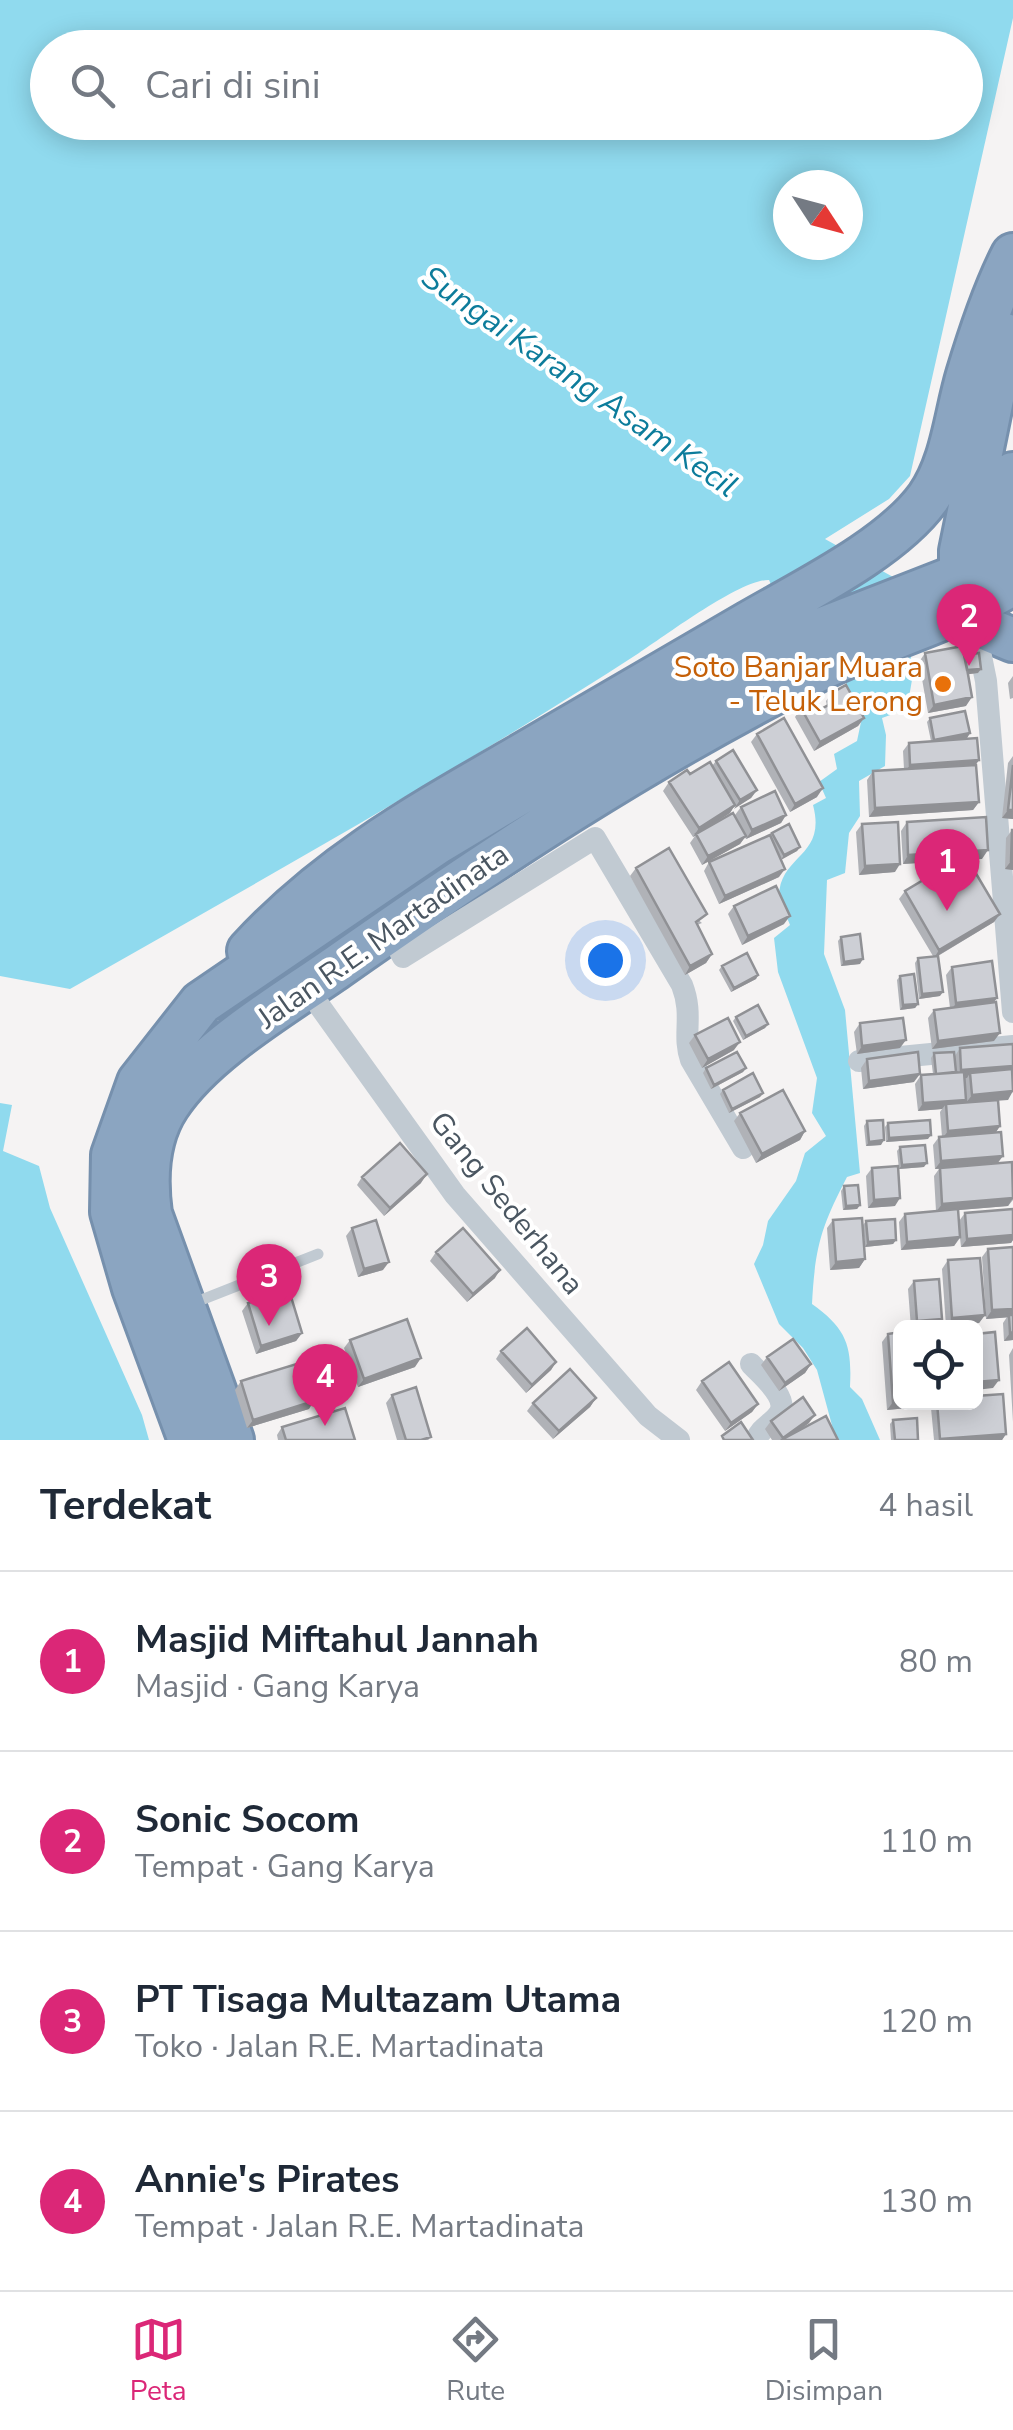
<!DOCTYPE html>
<html lang="id">
<head>
<meta charset="utf-8">
<style>
  body { margin:0; font-family:"Nunito Sans",sans-serif; background:#f2f2f3; color:#1f2937 }
  .controls { position:absolute; right:30px; bottom:30px; display:grid; overflow:hidden; border-radius:15px; box-shadow:0 5px 25px #0003 }
  .controls button { width:90px; height:90px; display:grid; place-items:center; padding:0; border:0; border-bottom:2px solid #e0e1e3; background:#fff; color:#1f2937; font:50px sans-serif }
  .compass { position:absolute; left:773px; top:170px; width:90px; height:90px; border-radius:50%; background:#fff; box-shadow:0 5px 25px #0003; rotate:126deg }
  .you { position:absolute; left:605px; top:960px; width:35px; height:35px; margin:-25px; border:8px solid #fff; border-radius:50%; background:#1a73e8; box-shadow:0 0 0 15px #1a73e833 }
  .badge { display:grid; place-items:center; width:65px; height:65px; border-radius:50%; background:#db2777; color:#fff; font-size:32px; font-weight:700 }
  .pin { position:absolute; translate:-50% -82px; filter:drop-shadow(0 2px 5px #0008) }
  .pin::after { content:''; position:absolute; top:52px; width:35px; height:30px; background:inherit; clip-path:polygon(0 0,100% 0,50% 100%) }
  .list { margin:0; padding:0; list-style:none }
  h2 { display:flex; justify-content:space-between; align-items:center; height:130px; margin:0; padding:0 40px; font-size:42px }
  h2 small { font-size:32px; font-weight:400; color:#747a83 }
  .list li { display:grid; grid-template-columns:65px 1fr auto; gap:30px; align-items:center; box-sizing:border-box; height:180px; padding:0 40px; border-top:2px solid #e0e1e3 }
  .list b { display:block; font-size:38px; white-space:nowrap }
  .list p { margin:0; font-size:32px; white-space:nowrap; color:#747a83 }
  .list em { font-size:32px; font-style:normal; color:#747a83 }
  .icon { flex:none; width:55px; height:55px; fill:none; stroke:currentColor; stroke-width:2; stroke-linecap:round; stroke-linejoin:round }
  .map { position:relative; flex:none; width:1013px; height:1440px; overflow:hidden }
  .search { position:absolute; background:#fff; box-shadow:0 5px 25px #0003; left:30px; right:30px; top:30px; height:110px; display:flex; align-items:center; gap:25px; box-sizing:border-box; padding:0 35px; border-radius:55px; color:#747a83; font-size:38px }
  .sheet { height:850px; background:#fff }
  nav { display:flex; justify-content:space-around; align-items:center; box-sizing:border-box; height:140px; border-top:2px solid #e0e1e3; background:#fff; font-size:28px; color:#747a83 }
  nav a { display:grid; justify-items:center; gap:5px }
  nav .on { color:#db2777 }
  .map>svg:first-child { display:block }
  .water { fill:#90daee; fill-rule:evenodd }
  .lines { fill:none; stroke-linecap:round; stroke-linejoin:round }
  .highway-casing { stroke:#7690ad; stroke-width:48 }
  .lane { stroke:#c1cad2; stroke-width:11 }
  .street { stroke:#c1cad2; stroke-width:22 }
  .highway { stroke:#8ba5c1; stroke-width:42 }
  .wall { fill:#b0b2b7 }
  .shaded-wall { fill:#909195 }
  .building { fill:#cdcfd5; stroke:#909195; stroke-width:2.5 }
  .food-dot { fill:#e8710a; stroke:#fff; stroke-width:4 }
  .labels { text-anchor:middle; stroke-width:8; stroke-linejoin:round; paint-order:stroke }
  .food-label { font-size:30px; fill:#c56008; stroke:#fff; text-anchor:end }
  .street-label { font-size:30px; fill:#4a5661; stroke:#fff }
  .water-label { font-size:32px; font-style:italic; fill:#0c7c9b; stroke:#fff }
</style>
</head>
<body>
<div class="map">
<svg width="1013" height="1440" viewBox="0 0 1013 1440">
  <rect width="100%" height="100%" fill="#f5f3f3"/>
  <path class="water" d="M0 0H1013V18L910 476 889 499 825 539 902 582 913 674 907 709 882 718 886 735 885 766 859 781 860 816 849 833 845 873 827 880 824 954 845 1010 860 1173 847 1177C821 1227 815 1247 812 1304 847 1329 852 1346 850 1387L862 1399 880 1440H836L817 1370 803 1348 779 1324 754 1264 763 1245 768 1221 796 1181 805 1153 826 1136 812 1113 817 1078 778 972 774 938 790 925C787 916 779 905 779 896 780 854 827 857 813 805L826 798 819 782 837 769 834 754 857 741 861 722 834 652 782 609 769 580C741 579 665 636 639 653 454 773 261 880 70 989L0 976ZM48 48H966V122H48ZM788 185H848V245H788Z
    M0 1103 12 1105 3 1151 39 1166 50 1208 142 1415 149 1440H0Z"/>
  <g class="lines">
    <defs>
      <path id="highway" d="M1013 474 1002 544 1003 554 1013 575
        M961 600V551L1005 335
        M961 610 982 627 1013 640
        M249 951C326 867 415 817 512 761 591 715 670 669 749 623 804 591 891 549 928 498 953 463 956 415 968 375 980 335 994 292 1013 255
        M190 1440 134 1288 112 1212 113 1155 139 1082 201 1003 438 842 610 739 802 637 961 575 1003 554
        M232 1440 150 1214C145 1177 146 1138 168 1105 203 1051 284 1004 337 967 492 858 650 754 820 669 883 638 953 621 1013 583"/>
    </defs>
    <use href="#highway" class="highway-casing"/>
    <path class="lane" d="M191 1304 318 1254"/>
    <path class="street" d="M974 622 986 681 1013 1012
      M389 931 403 957 595 838 682 985C694 1016 682 1034 691 1060L743 1148
      M306 987 455 1195 648 1416 679 1440
      M859 1061 1013 1046
      M751 1364C761 1375 790 1398 779 1414 771 1425 761 1427 756 1440"/>
    <use href="#highway" class="highway"/>
  </g>
  <path class="wall" d="M925 653 964 655 978 673 968 674 966 706 928 713 919 662Z
    M1013 676V698L1010 699 1008 683Z
    M832 693 864 718 858 726 814 751 795 717 801 708 819 710 827 706 826 701Z
    M930 718 970 733 967 738 961 739 979 760 975 765 979 802 973 810 869 817 867 780 873 771 904 769 903 751 909 743 931 741 927 722Z
    M757 734 817 797 790 812 751 742Z
    M1013 756V819L1002 818 1008 763Z
    M716 761 757 790 751 798 733 808 730 813 706 828 735 815 741 807 786 815 781 823 746 839 745 837 740 844 702 865 690 843 695 836 693 837 663 791 669 782 712 766Z
    M907 822 982 859H968L1000 914 994 922 938 956 940 996 919 999 915 963 918 958 933 956 899 899 905 891 956 860 903 864 901 831Z
    M862 824 895 872 859 875 856 832Z
    M1012 830 1013 870 1005 869 1006 838Z
    M772 833 800 847 797 851 781 859 779 877 719 904 704 871 709 862 770 836Z
    M636 868 702 923 697 925 712 954 706 963 685 975 630 876Z
    M734 906 784 924 742 945 728 914Z
    M841 937 860 964 841 966 838 941Z
    M722 966 758 975 756 979 731 992 719 970Z
    M952 967 997 998 993 1002 994 1041 932 1049 928 1018 934 1010 950 1008 946 975Z
    M900 976 918 1004 915 1008 900 1010 897 980Z
    M736 1017 768 1024 765 1028 743 1040 733 1021Z
    M860 1023 900 1048 857 1054 854 1032Z
    M695 1035 734 1050 702 1068 689 1043Z
    M1013 1044V1070L1008 1100H998L1000 1126 996 1132 998 1163 1013 1180V1200L1008 1206 958 1210 959 1221 965 1213 1013 1209V1240L1011 1243 961 1247 960 1238 954 1246 901 1250 899 1222 905 1214 936 1211 934 1176 939 1169H935L933 1145 939 1137H942L940 1112 942 1109 918 1111 915 1084 921 1075 933 1074 931 1058 934 1053 955 1056 960 1048Z
    M867 1059 914 1082 863 1089 861 1068Z
    M706 1068H746L743 1072 711 1089 703 1073Z
    M723 1090 763 1093 760 1097 729 1113 720 1094Z
    M740 1113 805 1131 800 1140 756 1163 734 1121Z
    M867 1121 881 1145 866 1146 864 1126Z
    M888 1123 928 1139 886 1142 885 1127Z
    M900 1147 924 1167 899 1169 897 1151Z
    M872 1168 895 1206 868 1208 866 1176Z
    M362 1177 421 1183 384 1216 357 1185Z
    M844 1186 860 1205 857 1209 843 1210 841 1191Z
    M833 1220 865 1259 859 1268 830 1270 827 1228Z
    M866 1221 896 1240 893 1244 865 1247 863 1225Z
    M352 1228 383 1270 358 1277 346 1236Z
    M1013 1247V1340L1004 1341 1003 1323 1007 1317 986 1319 982 1257 988 1249Z
    M436 1252 495 1278 467 1302 430 1261Z
    M948 1260 985 1315 979 1323 946 1326 942 1269Z
    M914 1281 936 1327 911 1328 908 1289Z
    M248 1303 302 1333 296 1341 256 1354 242 1311Z
    M888 1334 918 1407 887 1410 882 1342Z
    M350 1340 415 1367 358 1387 344 1348Z
    M1013 1348V1422L1009 1355Z
    M501 1351 556 1362 551 1370 526 1393 496 1359Z
    M767 1357 811 1364 805 1373 779 1391 761 1365Z
    M241 1381 309 1409 247 1428 235 1390Z
    M702 1381 758 1404 752 1412 725 1431 696 1390Z
    M392 1395 429 1440H397L386 1403Z
    M596 1398 590 1407 553 1439 527 1411 533 1403Z
    M935 1402H976L1006 1434 1002 1440H934L931 1408Z
    M893 1420 918 1440H891L890 1424Z
    M771 1421 809 1423 799 1431 838 1440H772L765 1429Z
    M282 1427 355 1440H278L277 1435Z"/>
  <path class="shaded-wall" d="M981 669 978 673 962 675 965 670Z
    M972 697 966 706 928 713 934 705Z
    M864 718 858 726 814 751 820 742Z
    M970 733 967 738 931 745 934 740Z
    M979 760 973 769 904 773 910 765Z
    M823 788 817 797 790 812 795 804Z
    M757 790 751 798 734 809 740 800Z
    M979 802 973 810 869 817 875 808Z
    M735 805 730 813 693 837 699 828Z
    M1008 810H1013V819L1002 818Z
    M786 815 781 823 746 839 752 830Z
    M746 836 740 844 702 865 708 856Z
    M800 847 797 851 781 860 784 855Z
    M988 850 982 859 903 864 908 855Z
    M1011 861H1013V870L1005 869Z
    M900 864 895 872 859 875 865 866Z
    M785 869 779 877 719 904 725 896Z
    M1000 914 994 922 934 958 939 950Z
    M790 916 784 924 742 945 748 936Z
    M712 954 706 963 685 975 690 966Z
    M863 959 860 964 841 966 844 962Z
    M758 975 756 979 731 992 734 988Z
    M943 992 940 996 919 999 922 994Z
    M997 998 991 1006 951 1011 956 1003Z
    M918 1004 915 1008 900 1010 903 1005Z
    M768 1024 765 1028 743 1040 746 1036Z
    M1000 1033 994 1041 932 1049 938 1041Z
    M906 1040 900 1048 857 1054 862 1046Z
    M740 1042 734 1050 702 1068 708 1059Z
    M1013 1066V1070L1010 1074 970 1073 967 1078 955 1079 961 1070Z
    M746 1068 743 1072 711 1089 714 1085Z
    M920 1074 914 1082 863 1089 869 1081Z
    M1013 1091 1008 1100 966 1103 972 1095Z
    M763 1093 760 1097 729 1113 732 1109Z
    M966 1100 960 1108 946 1104 942 1109 918 1111 923 1103Z
    M1000 1126 994 1135 942 1139 948 1131Z
    M805 1131 800 1140 756 1163 762 1154Z
    M931 1135 928 1139 886 1142 889 1138Z
    M884 1140 881 1145 866 1146 869 1142Z
    M1003 1156 997 1164 935 1169 941 1161Z
    M927 1163 924 1167 899 1169 902 1165Z
    M427 1174 421 1183 384 1216 390 1208Z
    M900 1198 895 1206 868 1208 874 1200Z
    M1013 1198 1008 1206 936 1212 942 1204Z
    M860 1205 857 1209 843 1210 846 1206Z
    M1013 1235V1240L1011 1243 961 1247 967 1239Z
    M960 1237 954 1246 901 1250 907 1242Z
    M896 1240 893 1244 865 1247 868 1242Z
    M865 1259 859 1268 830 1270 836 1262Z
    M389 1262 383 1270 358 1277 364 1269Z
    M500 1270 495 1278 467 1302 473 1294Z
    M1013 1309V1317L986 1319 992 1310Z
    M985 1315 979 1323 946 1326 952 1318Z
    M942 1319 936 1327 912 1328 917 1321Z
    M1013 1332V1340L1004 1341 1010 1333Z
    M302 1333 296 1341 256 1354 261 1346Z
    M421 1358 415 1367 358 1387 364 1379Z
    M556 1362 551 1370 526 1393 532 1385Z
    M811 1364 805 1373 779 1391 785 1383Z
    M999 1380 993 1388 976 1390V1382Z
    M596 1398 590 1407 553 1439 559 1431Z
    M314 1401 309 1409 247 1428 253 1420Z
    M900 1401V1402H921L918 1407 887 1410 893 1402Z
    M758 1404 752 1412 725 1431 731 1423Z
    M815 1415 809 1423 786 1440H781Z
    M1006 1434 1002 1440H940V1439Z"/>
  <path class="building" d="M963 646 972 697 934 705 925 653Z
    M979 653 981 669 967 670 964 655Z
    M846 685 864 718 820 742 801 708 814 701 819 710 834 702 832 693Z
    M965 711 970 733 934 740 930 718Z
    M784 718 823 788 795 804 757 734Z
    M977 738 979 760 910 765 909 743Z
    M733 750 757 790 740 800 716 761Z
    M710 762 735 805 699 828 669 782 687 770 690 774Z
    M976 765 979 802 875 808 873 771Z
    M1013 765V810H1008Z
    M775 791 786 815 752 830 741 807Z
    M733 813 746 836 708 856 696 834Z
    M986 817 988 850 908 855 907 822Z
    M898 822 900 864 865 866 862 824Z
    M789 824 800 847 784 855 772 833Z
    M1012 830H1013V861H1011Z
    M770 835 785 869 725 896 709 862Z
    M669 848 707 914 696 922 712 954 690 966 636 868Z
    M965 855 1000 914 939 950 905 891Z
    M776 886 790 916 748 936 734 906Z
    M860 934 863 959 844 962 841 937Z
    M747 953 758 975 734 988 722 966Z
    M938 956 943 992 922 994 918 958Z
    M992 961 997 998 956 1003 952 967Z
    M914 974 918 1004 903 1005 900 976Z
    M996 1002 1000 1033 938 1041 934 1010Z
    M758 1005 768 1024 746 1036 736 1017Z
    M728 1018 740 1042 708 1059 695 1035Z
    M903 1018 906 1040 862 1046 860 1023Z
    M1013 1044V1066L961 1070 960 1048Z
    M737 1052 746 1068 714 1085 706 1068Z
    M918 1052 920 1074 869 1081 867 1059Z
    M954 1052 956 1072 936 1074 934 1053Z
    M1012 1069 1013 1091 972 1095 970 1073Z
    M964 1072 966 1100 923 1103 921 1075Z
    M753 1073 763 1093 732 1109 723 1090Z
    M783 1090 805 1131 762 1154 740 1113Z
    M998 1100 1000 1126 948 1131 946 1104Z
    M883 1120 884 1140 869 1142 867 1121Z
    M930 1120 931 1135 889 1138 888 1123Z
    M1001 1132 1003 1156 941 1161 939 1137Z
    M400 1143 427 1174 390 1208 362 1177Z
    M925 1145 927 1163 902 1165 900 1147Z
    M1012 1162 1013 1198 942 1204 940 1168Z
    M898 1166 900 1198 874 1200 872 1168Z
    M858 1185 860 1205 846 1206 844 1186Z
    M958 1209 960 1237 907 1242 905 1214Z
    M1013 1209V1235L967 1239 965 1213Z
    M862 1218 865 1259 836 1262 833 1220Z
    M895 1219 896 1240 868 1242 866 1221Z
    M376 1220 389 1262 364 1269 352 1228Z
    M463 1228 500 1270 473 1294 436 1252Z
    M1013 1247V1309L992 1310 988 1249Z
    M980 1258 985 1315 952 1318 948 1260Z
    M939 1279 942 1319 917 1321 914 1281Z
    M289 1290 302 1333 261 1346 248 1303Z
    M1009 1315H1013V1332L1010 1333Z
    M407 1319 421 1358 364 1379 350 1340Z
    M527 1328 556 1362 532 1385 501 1351Z
    M900 1332V1401L893 1402 888 1334Z
    M995 1332 999 1380 976 1382V1334Z
    M793 1339 811 1364 785 1383 767 1357Z
    M303 1362 314 1401 253 1420 241 1381Z
    M729 1362 758 1404 731 1423 702 1381Z
    M570 1369 596 1398 559 1431 533 1403Z
    M416 1387 431 1437 421 1440H406L392 1395Z
    M1003 1394 1006 1434 940 1439 937 1402H976V1396Z
    M803 1397 815 1415 783 1438 771 1421Z
    M345 1408 355 1440H286L282 1427Z
    M826 1416 838 1440H781Z
    M917 1418 918 1440H895L893 1420Z
    M741 1422 753 1440H724L722 1436Z"/>
  <circle class="food-dot" cx="943" cy="684" r="10"/>
  <g class="labels">
    <g class="food-label">
      <text x="923" y="677">Soto Banjar Muara<tspan x="923" dy="34">- Teluk Lerong</tspan></text>
    </g>
    <g class="street-label">
      <text transform="translate(383 936) rotate(-35)" y="10">Jalan R.E. Martadinata</text>
      <text transform="translate(507 1203) rotate(51)" y="10">Gang Sederhana</text>
    </g>
    <g class="water-label">
      <text transform="translate(580 381) rotate(35)" y="11">Sungai Karang Asam Kecil</text>
    </g>
  </g>
</svg>
<div class="controls">
<button><svg class="icon" aria-label="locate" viewBox="0 0 24 24"><circle cx="12" cy="12" r="6"/><path d="M12 2v4M12 18v4M2 12h4M18 12h4"/></svg></button>
</div>
<svg class="compass" viewBox="-18 -18 36 36"><path d="M0-13l5 13h-10z" fill="#e53935"/><path d="M0 13l5-13h-10z" fill="#747a83"/></svg>
<div class="you"></div>
<div class="pin badge" style="left:947px;top:911px">1</div>
<div class="pin badge" style="left:969px;top:666px">2</div>
<div class="pin badge" style="left:269px;top:1326px">3</div>
<div class="pin badge" style="left:325px;top:1426px">4</div>
<div class="search"><svg class="icon" aria-label="search" viewBox="0 0 24 24"><circle cx="10" cy="10" r="6"/><path d="M15 15l6 6"/></svg>Cari di sini</div>
</div>
<section class="sheet">
<h2>Terdekat<small>4 hasil</small></h2>
<ul class="list">
<li><span class="badge">1</span><div><b>Masjid Miftahul Jannah</b><p>Masjid · Gang Karya</p></div><em>80 m</em></li>
<li><span class="badge">2</span><div><b>Sonic Socom</b><p>Tempat · Gang Karya</p></div><em>110 m</em></li>
<li><span class="badge">3</span><div><b>PT Tisaga Multazam Utama</b><p>Toko · Jalan R.E. Martadinata</p></div><em>120 m</em></li>
<li><span class="badge">4</span><div><b>Annie's Pirates</b><p>Tempat · Jalan R.E. Martadinata</p></div><em>130 m</em></li>
</ul>
</section>
<nav>
<a class="on"><svg class="icon" aria-label="map" viewBox="0 0 24 24"><path d="M3 6l6-2 6 2 6-2v14l-6 2-6-2-6 2zM9 4v14M15 6v14"/></svg>Peta</a>
<a><svg class="icon" aria-label="directions" viewBox="0 0 24 24"><path d="M12 3l9 9-9 9-9-9zM9 14v-3h6M13 9l2 2-2 2"/></svg>Rute</a>
<a><svg class="icon" aria-label="saved" viewBox="0 0 24 24"><path d="M7 4h10v16l-5-4-5 4z"/></svg>Disimpan</a>
</nav>
</body>
</html>
